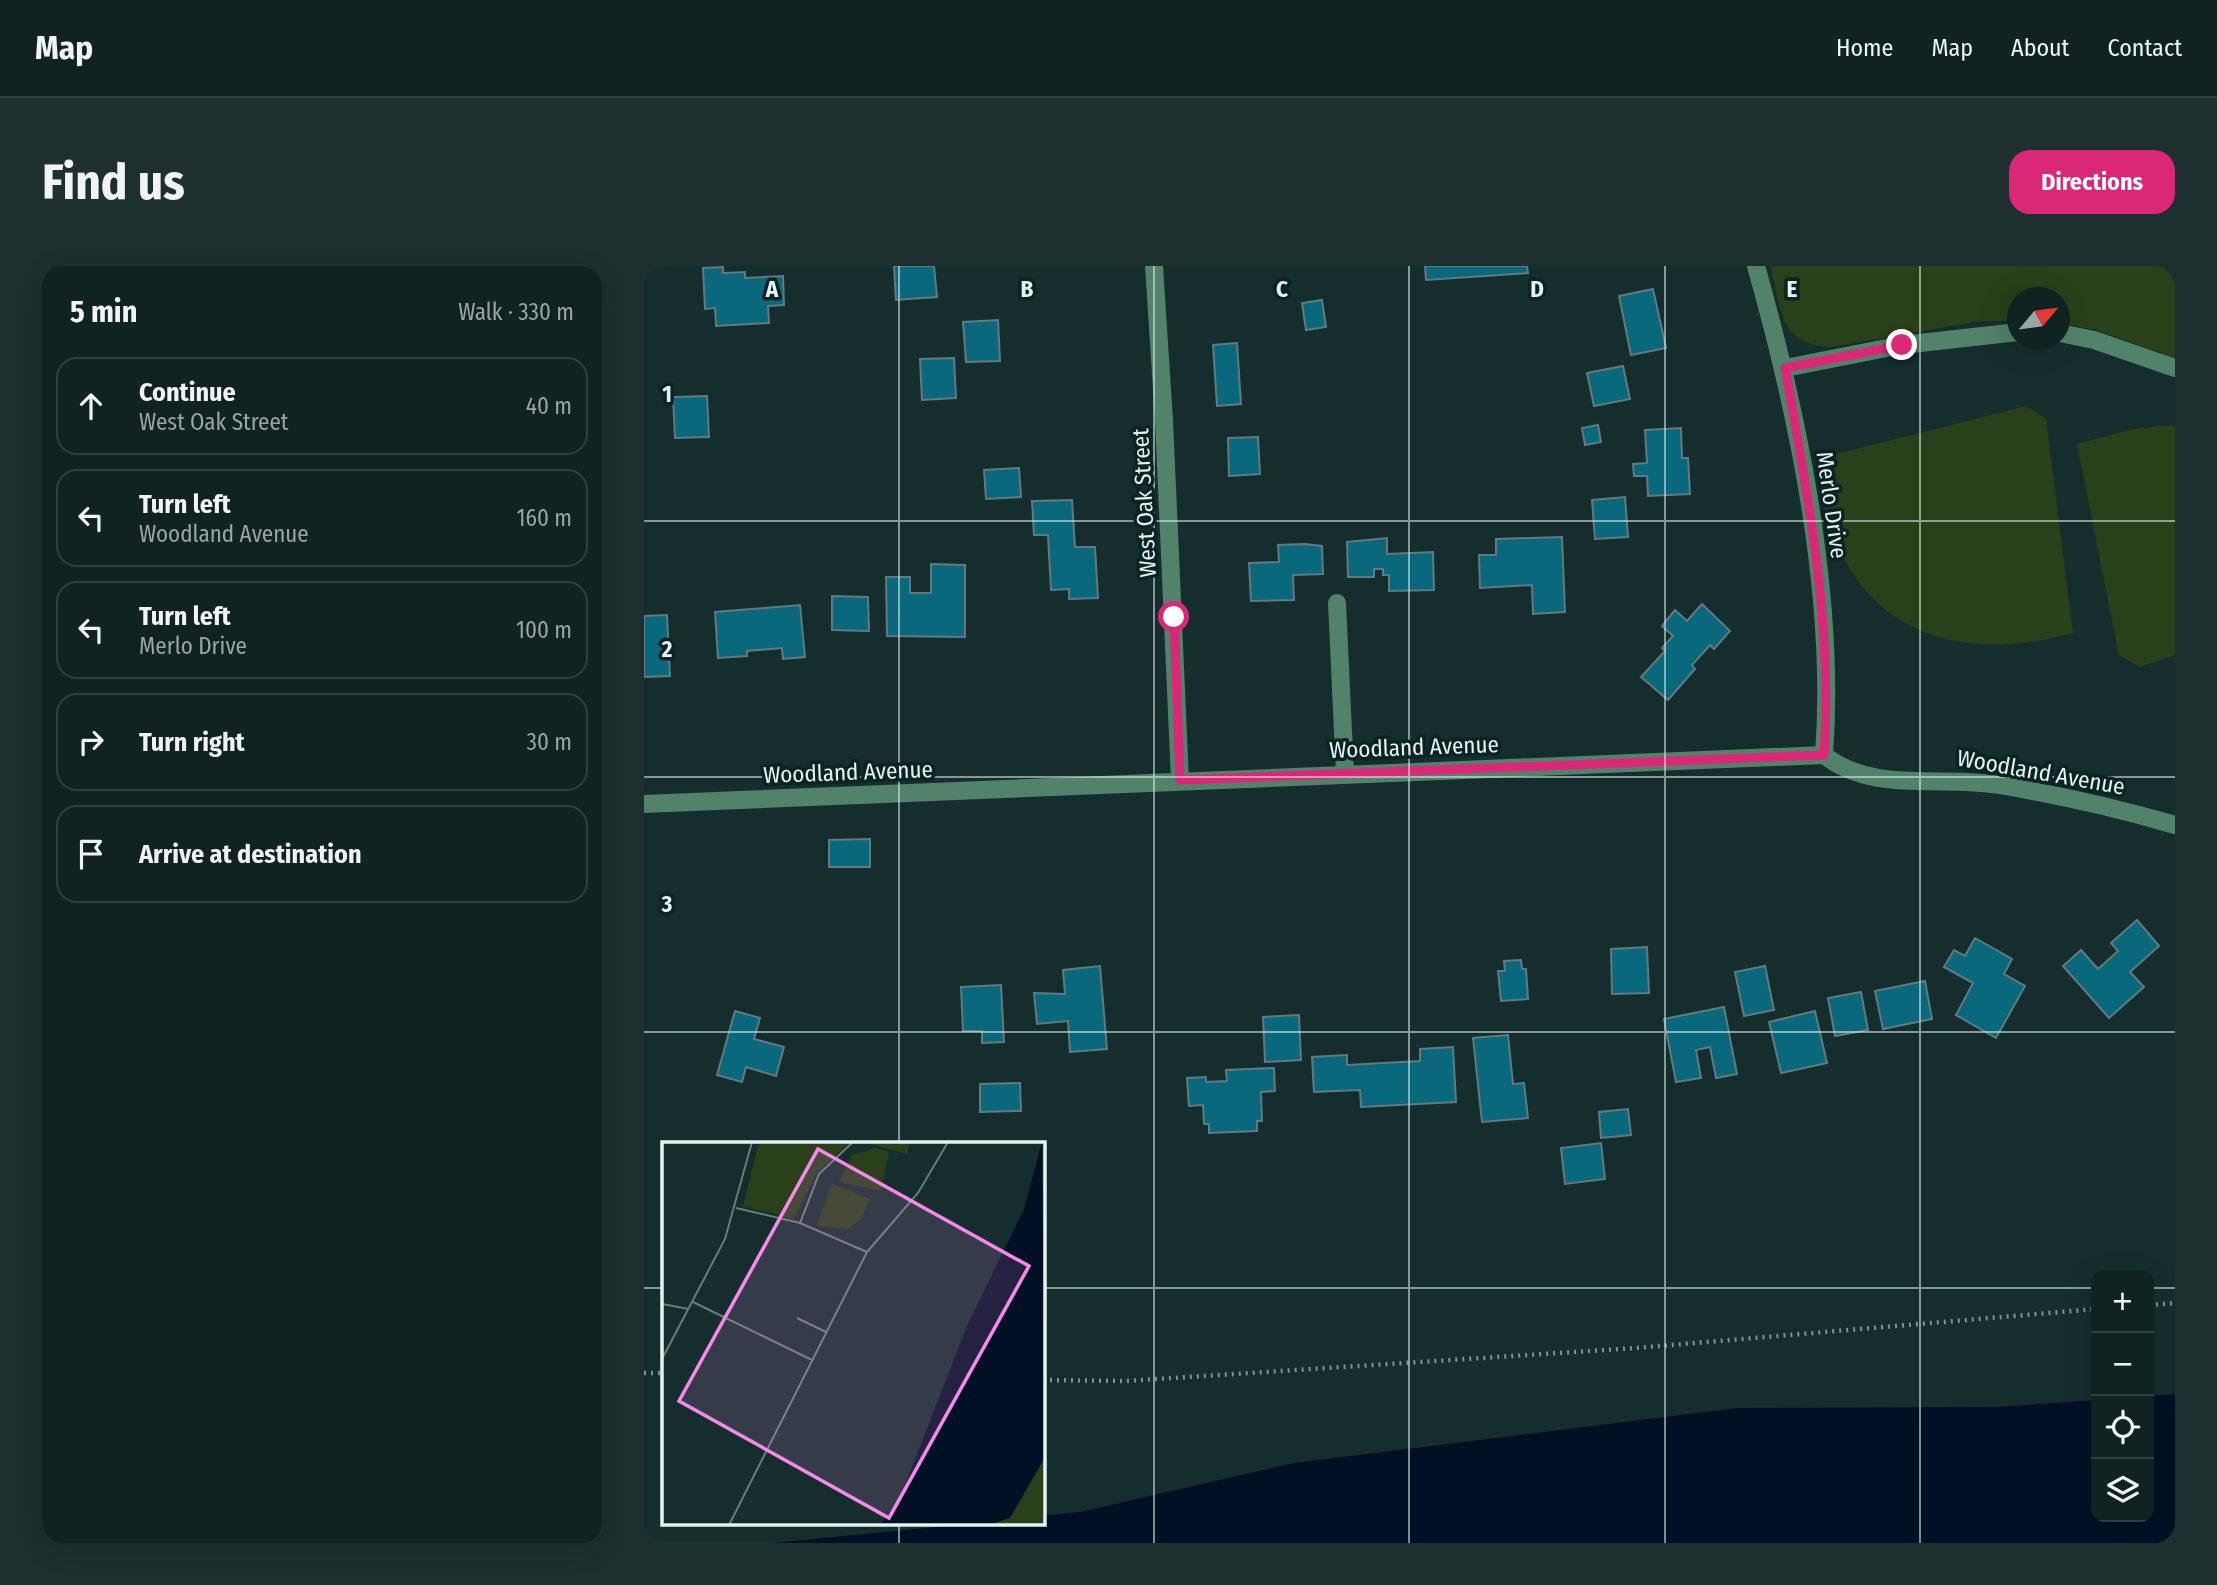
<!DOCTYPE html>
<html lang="en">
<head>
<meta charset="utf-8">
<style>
  body { margin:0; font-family:"Fira Sans Condensed",sans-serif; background:#1e2f2f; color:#f1f3f6 }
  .controls { position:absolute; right:21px; bottom:21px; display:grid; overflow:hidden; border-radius:14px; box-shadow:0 7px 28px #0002 }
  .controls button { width:63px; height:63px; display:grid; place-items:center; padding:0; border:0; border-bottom:2px solid #303f40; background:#102222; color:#f1f3f6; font:35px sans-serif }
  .compass { position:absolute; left:1363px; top:21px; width:63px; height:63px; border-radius:50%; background:#102222; box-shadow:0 7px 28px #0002; rotate:61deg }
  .stop { position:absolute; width:21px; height:21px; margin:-16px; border:5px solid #db2777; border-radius:50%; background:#fff }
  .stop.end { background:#db2777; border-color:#fff; box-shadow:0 2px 7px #0008 }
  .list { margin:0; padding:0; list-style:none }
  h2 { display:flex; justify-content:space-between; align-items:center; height:91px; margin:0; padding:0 28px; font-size:30px }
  h2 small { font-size:23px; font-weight:400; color:#9ca4a5 }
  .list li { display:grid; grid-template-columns:46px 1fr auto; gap:21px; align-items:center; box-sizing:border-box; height:98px; margin:0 14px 14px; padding:0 14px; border:2px solid #303f40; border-radius:21px }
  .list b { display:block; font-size:26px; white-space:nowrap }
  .list p { margin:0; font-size:23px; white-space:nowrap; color:#9ca4a5 }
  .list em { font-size:23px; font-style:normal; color:#9ca4a5 }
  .icon { flex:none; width:38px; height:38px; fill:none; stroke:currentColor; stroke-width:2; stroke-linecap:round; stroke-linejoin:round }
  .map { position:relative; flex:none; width:1531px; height:1277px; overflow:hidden; border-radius:21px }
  header { display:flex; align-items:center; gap:42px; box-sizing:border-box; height:98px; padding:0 35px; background:#102222; border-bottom:2px solid #303f40 }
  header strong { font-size:33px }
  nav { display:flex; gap:38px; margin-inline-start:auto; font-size:24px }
  .intro { display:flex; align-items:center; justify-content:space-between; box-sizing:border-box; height:168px; padding:0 42px }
  h1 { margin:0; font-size:49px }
  .button { padding:18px 32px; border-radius:21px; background:#db2777; color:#fff; font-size:24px; font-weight:700 }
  main { display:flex; gap:42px; padding:0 42px }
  aside { flex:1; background:#102222; border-radius:21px; box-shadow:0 7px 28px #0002 }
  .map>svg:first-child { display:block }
  .green { fill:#29401a }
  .water { fill:#001024 }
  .building { fill:#0a687d; stroke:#617a81; stroke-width:2 }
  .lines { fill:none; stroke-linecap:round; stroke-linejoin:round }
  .path { stroke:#7e9291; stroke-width:4.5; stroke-dasharray:2 5; stroke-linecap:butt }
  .minor { stroke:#51826a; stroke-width:18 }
  .route { stroke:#db2777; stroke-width:9 }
  .grid { fill:none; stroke:#e4f2f1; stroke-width:2; stroke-opacity:0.55 }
  .labels { text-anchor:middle; stroke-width:7; stroke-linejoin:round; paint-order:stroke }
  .street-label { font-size:23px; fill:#e4f2f1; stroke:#0b2423 }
  .inset-road { fill:none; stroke:#687c7b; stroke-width:2 }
  .view { fill:#f788ec; fill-opacity:0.15; stroke:#f788ec; stroke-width:3.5 }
  .inset-edge { fill:none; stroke:#e4f2f1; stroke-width:3.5 }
  .grid-label { font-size:23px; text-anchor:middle; font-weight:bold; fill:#e4f2f1; stroke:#0b2423; stroke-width:7; stroke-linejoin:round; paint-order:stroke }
</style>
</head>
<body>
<header>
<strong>Map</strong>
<nav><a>Home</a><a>Map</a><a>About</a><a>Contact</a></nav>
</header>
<div class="intro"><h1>Find us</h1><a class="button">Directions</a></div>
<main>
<aside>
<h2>5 min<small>Walk · 330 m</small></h2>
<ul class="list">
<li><svg class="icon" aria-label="ahead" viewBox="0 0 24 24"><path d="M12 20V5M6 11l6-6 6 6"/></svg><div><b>Continue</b><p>West Oak Street</p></div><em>40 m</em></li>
<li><svg class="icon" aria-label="left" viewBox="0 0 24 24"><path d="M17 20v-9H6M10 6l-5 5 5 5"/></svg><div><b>Turn left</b><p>Woodland Avenue</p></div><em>160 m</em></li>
<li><svg class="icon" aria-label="left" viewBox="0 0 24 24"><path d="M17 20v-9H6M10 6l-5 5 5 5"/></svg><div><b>Turn left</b><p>Merlo Drive</p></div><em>100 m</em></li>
<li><svg class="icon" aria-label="right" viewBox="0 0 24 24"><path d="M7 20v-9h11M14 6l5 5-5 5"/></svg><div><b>Turn right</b></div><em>30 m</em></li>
<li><svg class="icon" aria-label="arrive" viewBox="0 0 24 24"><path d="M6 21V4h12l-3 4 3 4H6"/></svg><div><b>Arrive at destination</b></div></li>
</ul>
</aside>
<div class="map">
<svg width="1531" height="1277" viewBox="0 0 1531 1277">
  <rect width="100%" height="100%" fill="#152e2d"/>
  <path class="green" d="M1126 0H1531V92L1452 64 1416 57V32H1374L1373 55H1336L1187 81C1134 79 1138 43 1126 0Z
    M1382 140 1402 153 1429 367C1324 396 1225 373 1186 261 1178 240 1177 215 1173 193Z
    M1516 160H1531V389L1496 401 1475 389 1433 178 1484 164Z"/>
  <path class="water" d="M1531 1128V1277H129L322 1258H399V1250L436 1246 650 1197 1093 1142 1353 1141 1452 1134V1251H1505V1130Z"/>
  <path class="building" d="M250 0H290L293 31 252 34Z
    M781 0H883L884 7 782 14Z
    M79 1V7L101 6V12L139 10 140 39 124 40 125 57 72 60 71 42 61 43 59 2Z
    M1009 23 1022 82 987 89 975 30Z
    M678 34 682 61 662 64 658 37Z
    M354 54 356 95 322 96 319 56Z
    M593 77 597 138 573 140 569 79Z
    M310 92 312 132 278 134 276 93Z
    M979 100 986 133 950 140 943 107Z
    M63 130 65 171 31 172 29 131Z
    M954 159 957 176 941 179 938 162Z
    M1037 162 1038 192H1044L1046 228 1004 230 1003 210H990L989 198 1003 197 1001 164Z
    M614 171 616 208 585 210 584 172Z
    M375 202 377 231 342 233 340 204Z
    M981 231 984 271 951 273 948 234Z
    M428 234 431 281H451L454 332 425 333V323L407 324 404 269H390L388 235Z
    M918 271 921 346 889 348 888 319 836 322 835 289H852V273Z
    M743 272V288L789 286 790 324 745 325V309H739V303H730V311H704L703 276Z
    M660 278 678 280 679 308 649 309 650 334 607 335 605 297 635 296 634 279Z
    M287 298 321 299V371L243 370 242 311H266V327H287Z
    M188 330 224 331 225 365 188 364Z
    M1058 338 1086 365 1070 383 1066 379 1048 399 1051 403 1024 434 997 411 1021 385 1018 382 1029 370 1018 360 1031 344 1043 355Z
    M156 339 161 391 139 393 138 382 103 385V390L74 392 71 346Z
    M23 349 26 410 0 411V350Z
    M226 573V601H185V574Z
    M1493 654 1515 680 1486 706 1500 721 1465 752 1419 700 1437 684 1454 703 1474 685 1467 677Z
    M1331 672 1368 693 1360 708 1381 720 1352 772 1312 749 1329 717 1300 701 1310 684 1321 690Z
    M1003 681 1005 727 968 728 967 683Z
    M877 694 878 703H882L884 733 857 735 854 705H861L860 695Z
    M456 700 463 783 426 786 424 755 393 758 390 727 421 728 419 704Z
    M1121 700 1130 744 1100 750 1091 706Z
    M1281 715 1288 753 1239 763 1231 725Z
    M357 719 360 776 338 777V765H319L317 721Z
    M1217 726 1224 764 1191 770 1184 732Z
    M1080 741 1093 808 1072 812 1066 781 1052 784 1057 812 1032 816 1020 753Z
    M91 745 116 752 110 773 140 781 132 810 102 801 98 816 73 809Z
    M1171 745 1183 797 1137 807 1125 756Z
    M655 749 657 794 621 796 619 751Z
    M864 769 869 818 880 817 884 852 838 856 829 772Z
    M809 781 812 836 717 841 716 824 670 826 668 791 703 789V799L776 795V783Z
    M630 802 631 825 617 826 618 855H613V865L565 867V858H560L559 839 545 840 543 812 562 811V816L583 815 582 804Z
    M376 817 377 845 336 846V818Z
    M984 843 987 869 957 872 955 846Z
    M957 877 961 913 921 918 917 882Z"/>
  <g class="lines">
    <path class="path" d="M1505 1039 1531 1037
      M0 1107H19
      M399 1114 482 1115 992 1082 1452 1043"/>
    <path class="minor" d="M510 0 520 154 536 514
      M1112 0C1155 152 1192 330 1180 489
      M1416 67 1450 74 1531 102
      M1141 102 1258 79 1374 66
      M693 337 701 508
      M0 538 1180 489C1229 528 1296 509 1355 519 1415 529 1473 542 1531 559"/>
  </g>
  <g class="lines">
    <path class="route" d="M530 351 536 514 1180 489C1189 359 1164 229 1141 102L1258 79"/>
  </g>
  <path class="grid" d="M255 0V878M510 0V1277M765 0V1277M1021 0V1277M1276 0V1277M0 255H1531M0 511H1531M0 766H1531M0 1022H19M399 1022H1452M1505 1022H1531M255 1258V1277"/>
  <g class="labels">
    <g class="street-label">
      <text transform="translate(500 237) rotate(-93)" y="8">West Oak Street</text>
      <text transform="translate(1188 239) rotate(82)" y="8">Merlo Drive</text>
      <text transform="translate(770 481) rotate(-2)" y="8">Woodland Avenue</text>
      <text transform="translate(204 506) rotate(-2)" y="8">Woodland Avenue</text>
      <text transform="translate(1397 506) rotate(10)" y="8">Woodland Avenue</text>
    </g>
  </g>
  <g transform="translate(18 876)">
    <rect width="383" height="383" fill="#152e2d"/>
    <path d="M97 0H188L154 32 132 77 81 64ZM201 0H248L245 12ZM214 6 227 10 219 49 177 40 190 13ZM170 42 208 57 198 78 186 87 155 84ZM383 315V383H325L348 376Z" fill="#29401a"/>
    <path d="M380 0 383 315 348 376 325 383H217L234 366 305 184 362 67Z" fill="#001024"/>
    <path class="inset-road" d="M74 66 138 81 205 110M138 81 157 32 191 0M31 160 150 218M0 162 27 167M135 176 164 190M0 217 63 97 90 0M67 383 205 110 256 51 286 0"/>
    <path class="view" d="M156 7 367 124 227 376 17 259Z"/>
    <rect width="383" height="383" class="inset-edge"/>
  </g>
  <g class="grid-label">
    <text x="128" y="31">A</text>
    <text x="383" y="31">B</text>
    <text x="638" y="31">C</text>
    <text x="893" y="31">D</text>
    <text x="1148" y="31">E</text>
    <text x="23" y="136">1</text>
    <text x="23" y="391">2</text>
    <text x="23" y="646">3</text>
  </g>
</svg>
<div class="controls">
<button>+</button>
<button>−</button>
<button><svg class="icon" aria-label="locate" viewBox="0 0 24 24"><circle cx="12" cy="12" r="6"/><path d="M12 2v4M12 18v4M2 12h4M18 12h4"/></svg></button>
<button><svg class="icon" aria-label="layers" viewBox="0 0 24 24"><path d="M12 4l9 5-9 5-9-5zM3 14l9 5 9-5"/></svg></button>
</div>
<svg class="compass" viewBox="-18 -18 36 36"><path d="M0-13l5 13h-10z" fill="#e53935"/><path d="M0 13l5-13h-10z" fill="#9ca4a5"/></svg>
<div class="stop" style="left:530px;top:351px"></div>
<div class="stop end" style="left:1258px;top:79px"></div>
</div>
</main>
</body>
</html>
